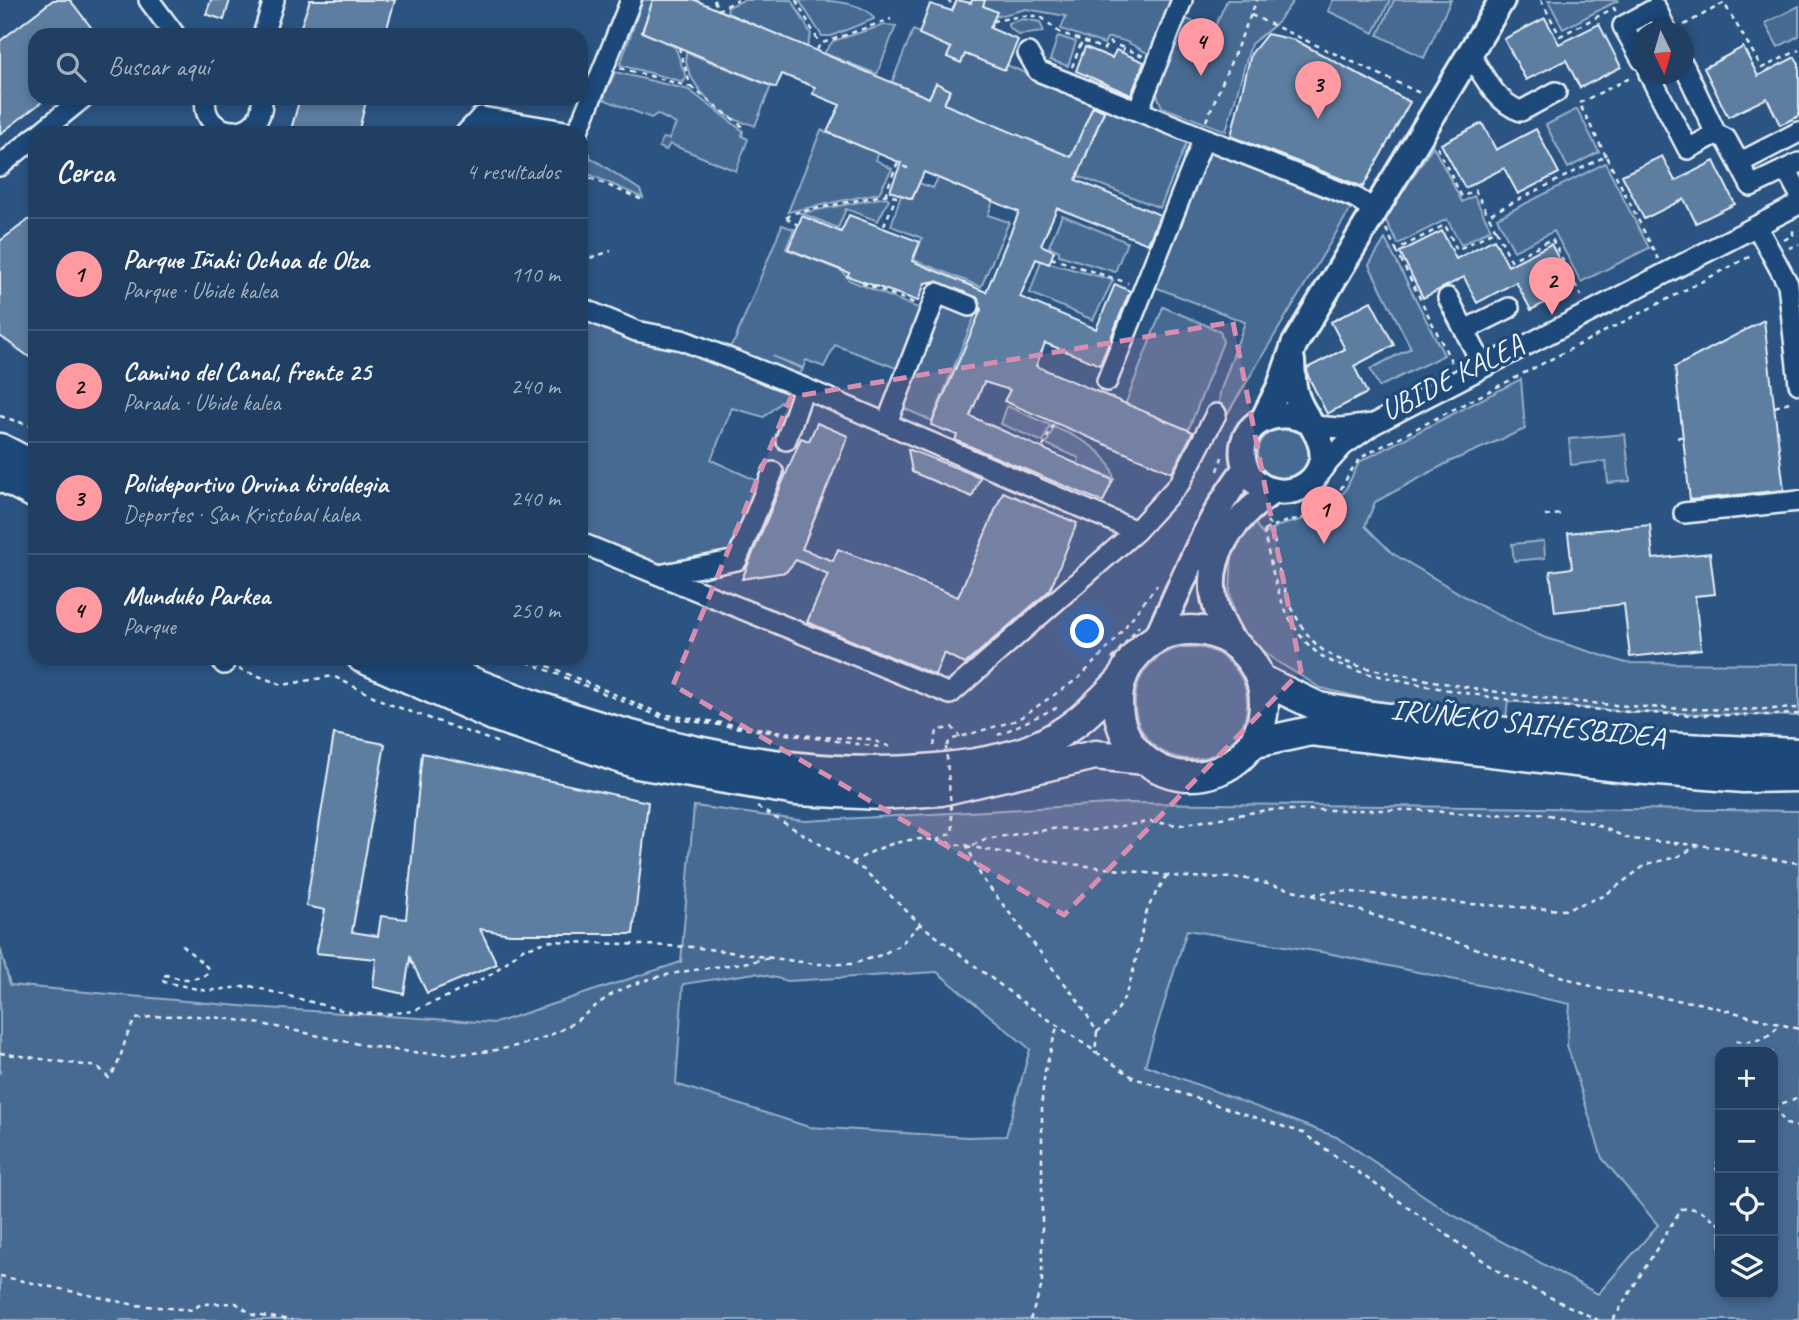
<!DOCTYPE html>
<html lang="es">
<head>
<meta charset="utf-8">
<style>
  body { margin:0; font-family:Caveat,sans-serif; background:#284668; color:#f1f3f6 }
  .controls { position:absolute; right:21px; bottom:21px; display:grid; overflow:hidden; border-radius:14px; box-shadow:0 4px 10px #0003 }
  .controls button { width:63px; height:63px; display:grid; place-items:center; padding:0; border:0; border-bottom:2px solid #3d5877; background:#203f62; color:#f1f3f6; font:35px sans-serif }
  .compass { position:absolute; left:1631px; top:21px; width:63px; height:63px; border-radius:50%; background:#203f62; box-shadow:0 4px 10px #0003; rotate:175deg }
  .you { position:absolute; left:1088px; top:632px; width:24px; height:24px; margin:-18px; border:5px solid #fff; border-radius:50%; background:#1a73e8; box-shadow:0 0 0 10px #1a73e833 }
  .badge { display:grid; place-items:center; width:46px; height:46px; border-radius:50%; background:#ff9aa2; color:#111; font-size:23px; font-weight:700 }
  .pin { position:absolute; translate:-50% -58px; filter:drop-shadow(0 2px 4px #0008) }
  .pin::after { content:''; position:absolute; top:37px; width:24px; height:21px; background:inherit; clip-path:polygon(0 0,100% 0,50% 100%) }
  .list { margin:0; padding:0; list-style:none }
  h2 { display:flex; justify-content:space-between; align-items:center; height:91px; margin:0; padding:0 28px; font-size:30px }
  h2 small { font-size:23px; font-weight:400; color:#a2afbe }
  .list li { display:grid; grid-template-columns:46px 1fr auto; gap:21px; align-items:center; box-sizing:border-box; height:112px; padding:0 28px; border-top:2px solid #3d5877 }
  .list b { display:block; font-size:26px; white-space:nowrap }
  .list p { margin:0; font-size:23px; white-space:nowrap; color:#a2afbe }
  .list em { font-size:23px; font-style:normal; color:#a2afbe }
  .icon { flex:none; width:38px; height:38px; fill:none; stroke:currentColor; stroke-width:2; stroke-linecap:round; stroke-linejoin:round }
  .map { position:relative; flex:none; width:1799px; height:1320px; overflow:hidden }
  .search { position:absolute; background:#203f62; box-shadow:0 4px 10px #0003; left:28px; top:28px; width:560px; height:77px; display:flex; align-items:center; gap:18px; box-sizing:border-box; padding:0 24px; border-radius:21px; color:#a2afbe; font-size:26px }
  .panel { position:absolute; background:#203f62; box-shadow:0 4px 10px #0003; left:28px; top:126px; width:560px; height:539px; border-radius:21px }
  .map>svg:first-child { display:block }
  .green { fill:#476b93; stroke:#98aec6; stroke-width:2; fill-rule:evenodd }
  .building { fill:#5d7da1; stroke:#e8f1f8; stroke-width:2 }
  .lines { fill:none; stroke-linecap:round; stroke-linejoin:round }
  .highway-tunnel { stroke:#476c94; stroke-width:28; stroke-dasharray:28 14; stroke-linecap:butt }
  .minor-casing { stroke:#e8f1f8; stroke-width:24 }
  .major-casing { stroke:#e8f1f8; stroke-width:30 }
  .highway-casing { stroke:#e8f1f8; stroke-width:33 }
  .path { stroke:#e8f1f8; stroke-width:2.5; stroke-dasharray:5 5; stroke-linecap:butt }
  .minor { stroke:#1f4a7a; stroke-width:19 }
  .major { stroke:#1f4a7a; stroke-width:24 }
  .highway { stroke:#1f4a7a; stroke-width:28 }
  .path-bridge { stroke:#e8f1f8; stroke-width:2.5; stroke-dasharray:5 5; stroke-linecap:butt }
  .marked { fill:#d78fb1; fill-opacity:0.2; stroke:#d78fb1; stroke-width:5; stroke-dasharray:14 9; stroke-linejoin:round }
  .labels { text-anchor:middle; stroke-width:7; stroke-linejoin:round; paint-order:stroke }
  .street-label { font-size:30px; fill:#e8f1f8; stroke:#1f4a7a }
</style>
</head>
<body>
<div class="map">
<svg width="1799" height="1320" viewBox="0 0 1799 1320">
  <rect width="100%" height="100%" fill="#2b5482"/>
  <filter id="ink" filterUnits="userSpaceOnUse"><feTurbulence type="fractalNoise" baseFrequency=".0143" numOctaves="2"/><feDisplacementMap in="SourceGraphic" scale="14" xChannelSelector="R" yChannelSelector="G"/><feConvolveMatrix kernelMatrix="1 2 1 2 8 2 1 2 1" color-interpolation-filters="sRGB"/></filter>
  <g filter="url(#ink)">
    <path class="green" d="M643 0H653L642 32 675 47 686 77 684 82 620 65Z
      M744 0H792L811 34 807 47 727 13 728 7Z
      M799 0C818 0 866 0 874 19L831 36H822Z
      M985 0H1174L1151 55C1138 49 1124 37 1107 38L1104 44 1061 29 1066 16 1026 9 995 17 996 12 983 6Z
      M1227 0H1294L1276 24 1251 44 1226 131 1162 107 1156 92 1183 18 1214 29Z
      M1333 0H1390L1374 33 1328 11Z
      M1394 0H1451L1424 58 1378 35Z
      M1548 0H1619L1563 29Z
      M1799 6V36L1778 47 1765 23Z
      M1023 19 1040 22 1044 32 1018 35 1008 26V23Z
      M884 25 896 26 877 74 824 53 833 41Z
      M913 30 1005 70 1007 65 1094 104 1071 157 944 104 950 90 936 84 929 98 892 82Z
      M1058 36 1076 42 1068 66 1050 60Z
      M686 52 771 86 755 126C748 122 745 124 739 121 715 113 683 78 686 52Z
      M615 72 689 90 743 131 742 136 748 139 736 171 670 144 666 150 659 147 663 138 669 139 676 124 657 114 651 118 603 99Z
      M1106 107 1187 142 1160 208 1078 176Z
      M1577 109 1599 152 1568 168 1546 125Z
      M821 130 878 153 876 160 892 169 879 193 788 212Z
      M1206 146 1351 208 1228 413 1219 403 1220 392 1245 322 1152 286Z
      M1433 146 1462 202 1474 196 1491 229 1461 245 1447 219 1398 244 1385 219Z
      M590 157 640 190 643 198 584 172Z
      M1605 163 1649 248 1581 282 1554 231 1514 251 1497 218Z
      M938 178 993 201 988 215 1009 222 981 287 914 260 922 238 891 226 901 195 912 199 919 183 933 188Z
      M886 197 889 199 878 221 846 209 838 228 801 213Z
      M1062 215 1127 242 1115 272 1059 255V251L1049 246Z
      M782 225 794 229 786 249 842 271 849 280 923 310 899 369 835 345 824 367 806 360 803 368 772 356 803 369 798 377 727 350 735 340Z
      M1385 239 1444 355 1379 387 1370 369 1411 348 1369 265Z
      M1041 261 1113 280 1093 320 1030 293Z
      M942 299 976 313 932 421 901 407Z
      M1163 307 1220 331 1223 342 1188 431 1125 405Z
      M581 316 682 348 791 393 764 417 732 408 711 460 762 483 733 554 656 569 581 538Z
      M1521 379 1525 429 1449 462 1375 502 1365 526 1392 553 1481 606 1543 637 1626 663 1799 664V716L1628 712 1508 701 1506 717 1370 700 1321 688 1276 661 1237 628 1230 593 1232 551 1252 519 1263 535 1278 526 1319 515 1345 491 1359 462Z
      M1007 406 1050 425 1043 442 1001 424Z
      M1054 427C1077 437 1110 450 1114 479L1077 464 1079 458 1046 444Z
      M1258 454a26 26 0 1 1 52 0a26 26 0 1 1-52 0Z
      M1625 434 1630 481 1608 483 1606 461 1571 465 1569 439Z
      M1544 541 1545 558 1514 561 1512 544Z
      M1135 703a56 56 0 1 1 112 0a56 56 0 1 1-112 0Z
      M1128 803 1799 811V1320H0V947L10 985 251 1007 495 1023 681 962 694 806 805 821ZM1187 930 1327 953 1570 1004 1567 1045 1602 1158 1658 1225 1598 1294 1451 1214 1339 1138 1145 1065ZM937 972 1030 1049 1006 1136 967 1137 809 1127 676 1084 683 984 755 973 788 981ZM1720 1052H1773V1294H1720Z"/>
    <path class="building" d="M53 0H70L97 35H35V98H47L0 134V41Z
      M211 0H230L224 20 206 14Z
      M310 0H395L385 35H298Z
      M653 0H695L929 98 936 83 950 90 944 104 1071 157 1093 106 1104 111 1076 180 1160 215 1148 244 1057 208 1041 245 1054 251 1049 264 1036 259 1020 297 1096 329 1115 284 1130 291 1100 365 1045 343 1036 366 1193 432 1172 473 1004 401 1010 390 984 382 970 416 1113 480 1103 502 955 440 957 435 931 425 981 310 978 298 936 281 925 283 918 301 847 276 849 273 788 249 802 216 841 232 849 215 920 242 912 261 986 292 1019 212 924 172 912 199 890 191 901 163 827 132 840 105 813 94 815 87 782 74 776 88 642 32Z
      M957 0 971 3 972 0H985L983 6 997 12 990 28 1018 40 1005 70 965 54 961 63 947 57 951 48 919 34 930 4 952 11Z
      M1545 18 1559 44 1599 24 1621 67 1580 88 1566 60 1526 80 1504 39Z
      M1267 34 1295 40 1410 102 1363 187 1231 136 1251 54Z
      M1085 47 1112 58 1116 50 1144 62 1131 95 1076 71Z
      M1743 47 1758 76 1795 57 1799 64V116L1780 125 1767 98 1728 117 1704 68Z
      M300 98H367L358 133H290Z
      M1482 123 1496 150 1536 129 1559 173 1518 194 1504 168 1465 188 1441 144Z
      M1662 156 1675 181 1714 161 1735 204 1696 223 1684 199 1644 219 1622 175Z
      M35 215V361L0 336V241Z
      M1442 231 1456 259 1494 239 1508 266 1551 244 1574 288 1531 310 1516 282 1477 303 1464 277 1423 298 1400 252Z
      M1371 301 1394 345 1354 366 1367 393 1327 414 1308 376 1307 368 1345 349 1331 322Z
      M1764 320 1784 490 1690 500 1675 367Z
      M817 423 848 436 802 549 833 561 838 549 958 597 1003 492 1077 523 1050 590 965 664 944 653 935 675 807 622 828 574 796 560 786 572 742 579 801 438 809 441Z
      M908 449 980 477 972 497 912 472Z
      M1650 525 1653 559 1710 553 1715 594 1695 596 1701 649 1630 657 1624 604 1555 612 1550 571 1572 568 1568 533Z
      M334 734 385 744 352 932 378 936 381 916 406 919 422 753 648 802 633 934H510L480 929 497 964 427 993 410 958 404 994 373 987 376 959 316 953 325 910 306 906Z"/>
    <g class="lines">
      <path class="highway-tunnel" d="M0 1074 119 1320
        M0 1248 35 1320"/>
      <defs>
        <path id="minor" d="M149 0 175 35
          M263 35 274 0
          M1028 53 1038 71 1138 111
          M1470 54C1484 76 1496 103 1521 111L1556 92
          M1642 60 1623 26 1656 8 1667 32
          M1684 66 1716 134 1726 139 1739 163
          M1649 74 1688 149 1716 134
          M206 98C199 139 265 145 262 98
          M1799 132 1739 163 1751 186 1799 163
          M40 133 83 98
          M466 133 481 117 577 133 631 0
          M1204 138 1356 198 1376 211
          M0 166 35 137
          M1786 169 1799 193
          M1757 227 1788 284 1799 384
          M1448 298 1483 366
          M581 308 636 331 682 340 804 388
          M1465 330 1509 308
          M1107 381 1204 138 1138 111 1182 0
          M887 423 937 293 969 306
          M1312 426 1341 428 1373 424
          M786 440 804 388 1136 531
          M1317 475 1343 446 1374 424 1799 204
          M1684 513 1799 501
          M581 543 950 694 1136 531 1180 483 1216 414
          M659 575 737 560 773 472
          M221 658 224 664 226 658"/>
        <path id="major" d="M1292 361C1293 373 1292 386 1297 398 1304 419 1326 437 1322 460 1313 503 1249 502 1243 458 1238 422 1277 407 1305 420
          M1264 418 1280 386 1294 345 1502 0
          M1156 639C1184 581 1206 519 1246 468
          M1234 645C1229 634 1221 622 1217 610 1201 559 1233 519 1272 492"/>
        <path id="highway" d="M0 448 35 466
          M0 476 35 494
          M1118 703a73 73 0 1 1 146 0a73 73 0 1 1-146 0Z
          M362 658 493 716 637 764 796 791 882 795 941 791 1095 755 1145 760
          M416 658C570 726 766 785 936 768 967 765 1002 760 1030 749 1071 732 1092 710 1122 679
          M1260 679 1319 707 1371 716 1615 745 1799 753
          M1251 744 1311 731 1635 769 1743 778 1799 777"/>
      </defs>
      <use href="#minor" class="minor-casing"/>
      <use href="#major" class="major-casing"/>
      <use href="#highway" class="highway-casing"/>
      <path class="path" d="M714 0 718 10 738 0
        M796 0 820 44
        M947 0 955 6
        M1541 0 1560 36 1614 8 1616 12
        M1251 15 1422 94
        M992 21 1023 16H1040L1059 32 1104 49 1108 42 1124 48
        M1684 25 1724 3 1762 68 1799 50
        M817 50 820 44 891 19
        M1122 52 1124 48 1143 56
        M1072 67 1082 41
        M620 68 691 87 679 48
        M691 87 746 129
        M1206 121 1257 0
        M1437 147 1462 197 1475 190 1488 215
        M1606 156 1579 103 1632 77
        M581 174 645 201
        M581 174 590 153
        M885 195 897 164 910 169
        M786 218 794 213 888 194 896 197 883 228
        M786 218 798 225
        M1386 229 1396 250 1445 225 1457 250 1496 230 1488 215 1606 156 1658 259
        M1496 230 1511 260 1552 239 1581 296
        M1784 240 1793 235V227
        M1789 248 1799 244
        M1396 250 1452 363
        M581 257 587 259 611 251
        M1051 258 1128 283
        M862 283 914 303
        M1775 407 1792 401
        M0 416 35 427
        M1677 438 1683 436
        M1043 447 1054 423
        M1218 471 1222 457
        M1545 516 1562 514
        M1267 521C1276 531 1274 548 1277 561 1283 592 1299 635 1327 653 1349 667 1383 671 1408 676 1533 702 1671 714 1799 708
        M1264 531C1282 518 1306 522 1325 508 1345 493 1346 467 1367 454L1753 255
        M1264 531C1272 572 1281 622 1315 651 1338 670 1375 675 1404 681 1532 709 1668 719 1799 714
        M518 658 661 717 880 747
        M529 658 661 714 818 737 869 739 893 748
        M1112 659 1139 626
        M239 669 283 685 333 676 389 704 499 743
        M998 735 1058 707
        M934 746 937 731 952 727 960 737
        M947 746 950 740 1017 720 1079 678 1112 644 1157 585
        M757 807 864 870 920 924 1020 1000 1134 1078 1303 1133 1505 1276 1598 1320
        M966 844 982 878 1080 1003 1097 1032 1095 1054
        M973 845 985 839 1059 828 1086 831 1149 822 1180 825 1267 810H1417L1485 815 1538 813 1592 823 1630 839 1729 848 1746 855 1799 863
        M852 863C876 848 898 839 927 839L1062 863 1182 877 1243 878 1309 894 1600 989 1698 1003 1799 1029
        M1312 894 1341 891 1472 904 1564 910 1604 896 1647 864 1677 857 1697 846
        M182 945 207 967 208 973C196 982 179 979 166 975L162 978 164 982 207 991 250 986 353 1013 387 1014 413 1011 453 994 490 975 523 949 550 941 693 947 816 964H852L881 955 900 945 920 924
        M1097 1032C1134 1005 1135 954 1146 914 1150 901 1160 888 1167 875
        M1734 1052 1738 1041C1756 1042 1769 1040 1779 1024
        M0 1053 98 1067 109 1078C124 1060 121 1040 136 1019 250 1001 358 1062 472 1053 504 1050 539 1043 568 1026 587 1015 604 996 625 988 667 969 725 968 770 958
        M1773 1097 1774 1106 1786 1124 1799 1127
        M1773 1107 1799 1097
        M1720 1160 1715 1164 1720 1179
        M0 1276 135 1305 192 1310 201 1304 236 1303 253 1315 292 1320
        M1030 1320 1042 1285V1098L1045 1071 1057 1027
        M1613 1320 1681 1209C1698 1206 1707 1214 1720 1225"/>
      <use href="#minor" class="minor"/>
      <use href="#major" class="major"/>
      <use href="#highway" class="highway"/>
      <path class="path-bridge" d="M937 840 953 832 946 747"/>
    </g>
  </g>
  <path class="marked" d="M1233 322 1301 671 1064 915 673 685 791 397Z"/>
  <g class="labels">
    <g class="street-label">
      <text transform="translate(1452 377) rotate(-27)" y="10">UBIDE KALEA</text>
      <text transform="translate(1528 723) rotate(6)" y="10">IRUÑEKO SAIHESBIDEA</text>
    </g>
  </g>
</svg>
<div class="controls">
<button>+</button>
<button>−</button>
<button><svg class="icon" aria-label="locate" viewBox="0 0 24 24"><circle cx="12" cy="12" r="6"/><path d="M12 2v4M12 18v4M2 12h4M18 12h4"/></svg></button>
<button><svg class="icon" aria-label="layers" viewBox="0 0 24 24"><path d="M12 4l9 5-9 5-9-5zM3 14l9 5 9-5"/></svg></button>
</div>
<svg class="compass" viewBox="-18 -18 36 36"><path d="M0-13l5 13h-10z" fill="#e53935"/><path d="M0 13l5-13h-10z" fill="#a2afbe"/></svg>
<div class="you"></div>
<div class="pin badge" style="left:1324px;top:544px">1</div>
<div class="pin badge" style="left:1552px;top:315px">2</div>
<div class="pin badge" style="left:1318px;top:119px">3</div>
<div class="pin badge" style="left:1201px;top:76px">4</div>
<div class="search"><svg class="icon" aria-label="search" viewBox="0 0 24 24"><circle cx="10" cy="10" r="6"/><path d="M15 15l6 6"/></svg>Buscar aquí</div>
<section class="panel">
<h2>Cerca<small>4 resultados</small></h2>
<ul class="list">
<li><span class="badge">1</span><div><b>Parque Iñaki Ochoa de Olza</b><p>Parque · Ubide kalea</p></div><em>110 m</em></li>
<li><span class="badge">2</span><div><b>Camino del Canal, frente 25</b><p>Parada · Ubide kalea</p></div><em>240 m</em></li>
<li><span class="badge">3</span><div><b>Polideportivo Orvina kiroldegia</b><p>Deportes · San Kristobal kalea</p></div><em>240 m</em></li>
<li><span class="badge">4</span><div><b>Munduko Parkea</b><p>Parque</p></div><em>250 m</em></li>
</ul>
</section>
</div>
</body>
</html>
